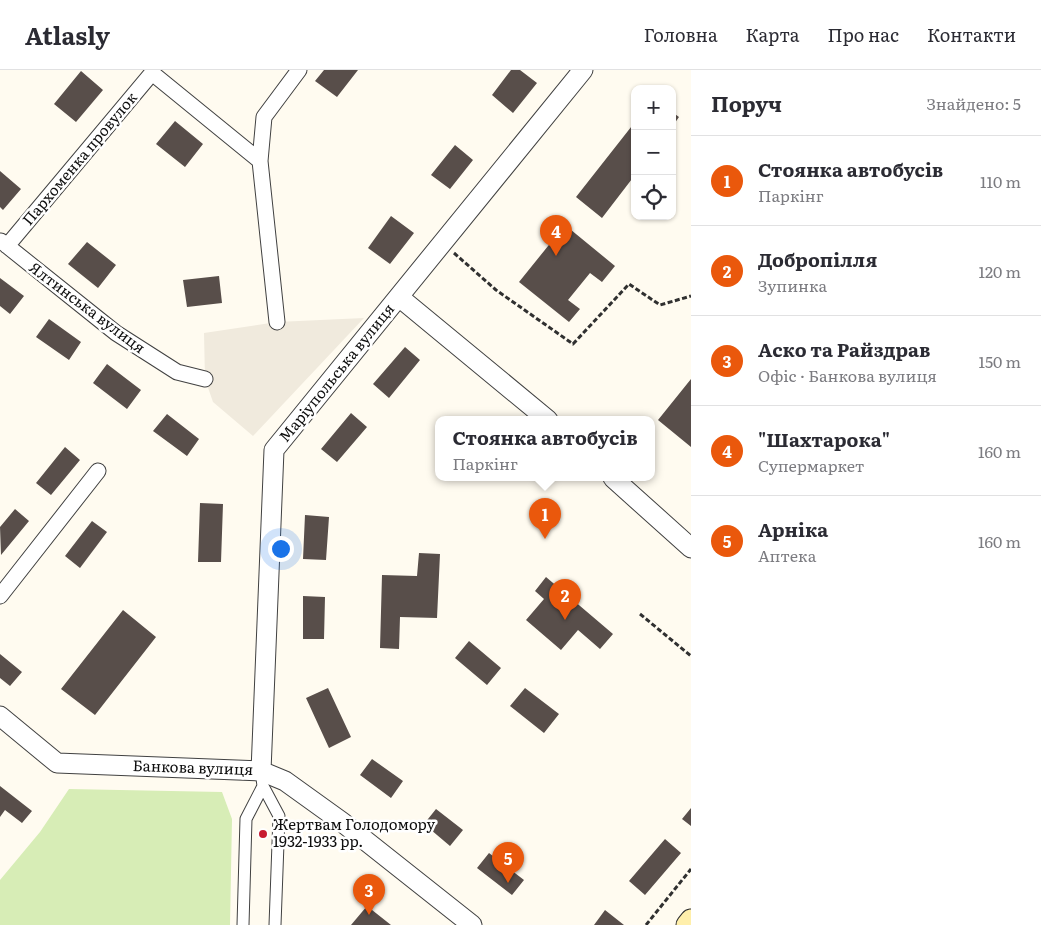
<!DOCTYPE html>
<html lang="uk">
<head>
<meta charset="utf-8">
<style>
  body { margin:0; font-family:Literata,serif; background:#f2f2f3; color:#2b2b33 }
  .controls { position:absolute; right:15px; top:15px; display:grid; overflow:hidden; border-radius:10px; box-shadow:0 1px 4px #0004 }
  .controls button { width:45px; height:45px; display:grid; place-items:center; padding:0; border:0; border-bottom:1px solid #e1e1e2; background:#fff; color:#2b2b33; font:25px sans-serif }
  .you { position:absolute; left:280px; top:478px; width:18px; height:18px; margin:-12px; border:4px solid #fff; border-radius:50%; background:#1a73e8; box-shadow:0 0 0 8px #1a73e833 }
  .badge { display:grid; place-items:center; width:32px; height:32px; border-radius:50%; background:#ea580c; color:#fff; font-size:16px; font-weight:700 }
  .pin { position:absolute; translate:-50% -41px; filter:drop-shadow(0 1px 2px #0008) }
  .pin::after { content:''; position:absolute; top:26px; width:18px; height:15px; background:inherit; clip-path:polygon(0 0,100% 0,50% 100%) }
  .popup { position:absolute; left:435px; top:346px; width:220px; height:65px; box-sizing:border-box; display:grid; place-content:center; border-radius:10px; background:#fff; filter:drop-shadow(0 1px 4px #0005); font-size:16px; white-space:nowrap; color:#7c7c81 }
  .popup b { font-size:19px; color:#2b2b33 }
  .popup::after { content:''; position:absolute; left:50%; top:100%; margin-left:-10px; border:10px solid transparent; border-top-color:#fff }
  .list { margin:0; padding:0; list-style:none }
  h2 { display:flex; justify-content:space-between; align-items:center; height:65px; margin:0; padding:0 20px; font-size:21px }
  h2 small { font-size:16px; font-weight:400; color:#7c7c81 }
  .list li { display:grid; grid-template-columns:32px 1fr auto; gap:15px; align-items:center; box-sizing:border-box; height:90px; padding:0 20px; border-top:1px solid #e1e1e2 }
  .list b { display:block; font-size:19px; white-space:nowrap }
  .list p { margin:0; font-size:16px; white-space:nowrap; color:#7c7c81 }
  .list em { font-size:16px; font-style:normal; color:#7c7c81 }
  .icon { flex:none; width:28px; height:28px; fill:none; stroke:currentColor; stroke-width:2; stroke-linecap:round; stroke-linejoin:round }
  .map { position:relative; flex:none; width:691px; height:855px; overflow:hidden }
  header { display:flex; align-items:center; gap:30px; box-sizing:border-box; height:70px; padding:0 25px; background:#fff; border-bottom:1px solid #e1e1e2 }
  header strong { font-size:24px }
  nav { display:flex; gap:28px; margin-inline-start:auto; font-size:18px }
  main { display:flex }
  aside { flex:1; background:#fff }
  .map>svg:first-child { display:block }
  .green { fill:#d7edb6 }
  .plaza { fill:#f0eadd }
  .building { fill:#584e4a }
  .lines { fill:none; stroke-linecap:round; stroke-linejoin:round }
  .pedestrian-casing { stroke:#414141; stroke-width:13 }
  .minor-casing { stroke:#414141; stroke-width:17 }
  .tertiary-casing { stroke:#414141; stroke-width:21 }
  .secondary-casing { stroke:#303030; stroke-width:23 }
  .path { stroke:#303030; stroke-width:3; stroke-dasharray:5 2.5; stroke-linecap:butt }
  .pedestrian { stroke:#fff; stroke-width:11 }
  .minor { stroke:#fff; stroke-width:15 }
  .tertiary { stroke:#fff; stroke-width:19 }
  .secondary { stroke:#ffefab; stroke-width:21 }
  .poi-dot { fill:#c81c32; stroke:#fff; stroke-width:2 }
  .labels { text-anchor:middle; stroke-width:5; stroke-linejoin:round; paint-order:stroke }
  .street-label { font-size:15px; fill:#0e0e0e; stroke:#fff }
  .poi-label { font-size:15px; fill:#0e0e0e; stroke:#fff; text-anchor:start }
</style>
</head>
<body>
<header>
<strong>Atlasly</strong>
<nav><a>Головна</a><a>Карта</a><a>Про нас</a><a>Контакти</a></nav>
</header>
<main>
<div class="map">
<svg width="691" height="855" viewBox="0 0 691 855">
  <rect width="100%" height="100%" fill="#fffbf0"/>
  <path class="green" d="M69 719 222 722 232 749 230 855H0V810L40 762Z"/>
  <path class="plaza" d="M364 248 253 366 213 332 205 309 204 263 277 252Z"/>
  <path class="building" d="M324 0H358L337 27 315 11Z
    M511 0H520L537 13 513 43 492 25Z
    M81 1 103 20 76 52 54 34Z
    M672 42 679 47 672 57Z
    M175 51 203 74 185 97 156 74Z
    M635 52V105L602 148 576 127Z
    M455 75 473 90 450 119 431 105Z
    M0 101 21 119 3 140 0 137Z
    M391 146 414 163 390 194 368 178Z
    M565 155 615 196 602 212 590 203 568 230 580 239 569 252 519 212Z
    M87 172 116 195 98 218 68 194Z
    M219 206 222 233 187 237 183 210Z
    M0 208 24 226 10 244 0 236Z
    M49 249 81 272 69 290 36 267Z
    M405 277 420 290 389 328 373 314Z
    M107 294 141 320 127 339 93 313Z
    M691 309V377L658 350Z
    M351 343 367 357 337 392 321 379Z
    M167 344 199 369 187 386 153 361Z
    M65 377 80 390 51 425 36 413Z
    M200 433 223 434 221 492H198Z
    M15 439 29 451 1 485 0 457Z
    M305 445 329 447 326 490 303 489Z
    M92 451 107 462 80 498 65 486Z
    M419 483 440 484 437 548 400 547 399 579 380 578 382 505 417 506Z
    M546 507 613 564 600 579 578 560 561 580 526 550 544 529 535 521Z
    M303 526 325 527 324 569H303Z
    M123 540 156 567 95 645 61 619Z
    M469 571 501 598 487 615 455 588Z
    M0 584 22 602 10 616 0 608Z
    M328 618 351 667 329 678 306 628Z
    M525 618 559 644 544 663 510 636Z
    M372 689 403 711 391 728 360 705Z
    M0 716 32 741 22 753 5 740 0 747Z
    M691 738V756L682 749Z
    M436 739 463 760 450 776 424 754Z
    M665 769 681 783 645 825 629 811Z
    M489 783 524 810 512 825 477 798Z
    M367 836 391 855H351Z
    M605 840 624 855H594Z"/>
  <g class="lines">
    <defs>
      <path id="pedestrian" d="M261 701 263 716 279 746 275 855
        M243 855 246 749 263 716"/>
      <path id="minor" d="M260 91 277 252
        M1 171 116 263 177 302 205 309
        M7 176 152 3 260 91 264 47 299 0
        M0 526 98 401"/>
      <path id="tertiary" d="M399 227 548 350
        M613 408 691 478
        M0 646 57 693 261 701 285 711 342 752 472 855
        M261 701 274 380 583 0"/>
      <path id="secondary" d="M687 855 691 850"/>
    </defs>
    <use href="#pedestrian" class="pedestrian-casing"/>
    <use href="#minor" class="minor-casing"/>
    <use href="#tertiary" class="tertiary-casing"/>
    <use href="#secondary" class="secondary-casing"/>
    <path class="path" d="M454 183 496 220 573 274 629 214 660 235 691 226
      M640 544 691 586
      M646 855 691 799"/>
    <use href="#pedestrian" class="pedestrian"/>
    <use href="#minor" class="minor"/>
    <use href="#tertiary" class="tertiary"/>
    <use href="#secondary" class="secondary"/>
  </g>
  <circle class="poi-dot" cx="263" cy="764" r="5"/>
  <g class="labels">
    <g class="street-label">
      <text transform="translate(80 89) rotate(-50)" y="5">Пархоменка провулок</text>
      <text transform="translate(87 238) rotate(37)" y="5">Ялтинська вулиця</text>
      <text transform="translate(337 303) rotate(-51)" y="5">Маріупольська вулиця</text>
      <text transform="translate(193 698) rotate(2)" y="5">Банкова вулиця</text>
    </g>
    <g class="poi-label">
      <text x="273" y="760">Жертвам Голодомору<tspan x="273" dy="17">1932-1933 рр.</tspan></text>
    </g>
  </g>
</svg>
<div class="controls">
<button>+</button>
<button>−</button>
<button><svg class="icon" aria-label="locate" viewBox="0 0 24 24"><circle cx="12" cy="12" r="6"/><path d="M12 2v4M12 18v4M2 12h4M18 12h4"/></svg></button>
</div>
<div class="you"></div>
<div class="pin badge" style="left:545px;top:469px">1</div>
<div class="popup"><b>Стоянка автобусів</b>Паркінг</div>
<div class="pin badge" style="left:565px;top:550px">2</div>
<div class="pin badge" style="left:369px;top:845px">3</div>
<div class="pin badge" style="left:556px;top:186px">4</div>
<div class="pin badge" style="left:508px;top:813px">5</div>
</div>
<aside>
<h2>Поруч<small>Знайдено: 5</small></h2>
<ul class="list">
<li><span class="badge">1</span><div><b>Стоянка автобусів</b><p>Паркінг</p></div><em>110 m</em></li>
<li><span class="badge">2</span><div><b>Добропілля</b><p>Зупинка</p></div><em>120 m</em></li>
<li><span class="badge">3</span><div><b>Аско та Райздрав</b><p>Офіс · Банкова вулиця</p></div><em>150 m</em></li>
<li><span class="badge">4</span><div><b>&quot;Шахтарока&quot;</b><p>Супермаркет</p></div><em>160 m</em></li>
<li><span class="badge">5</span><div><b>Арніка</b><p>Аптека</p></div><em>160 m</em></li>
</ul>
</aside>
</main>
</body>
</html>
